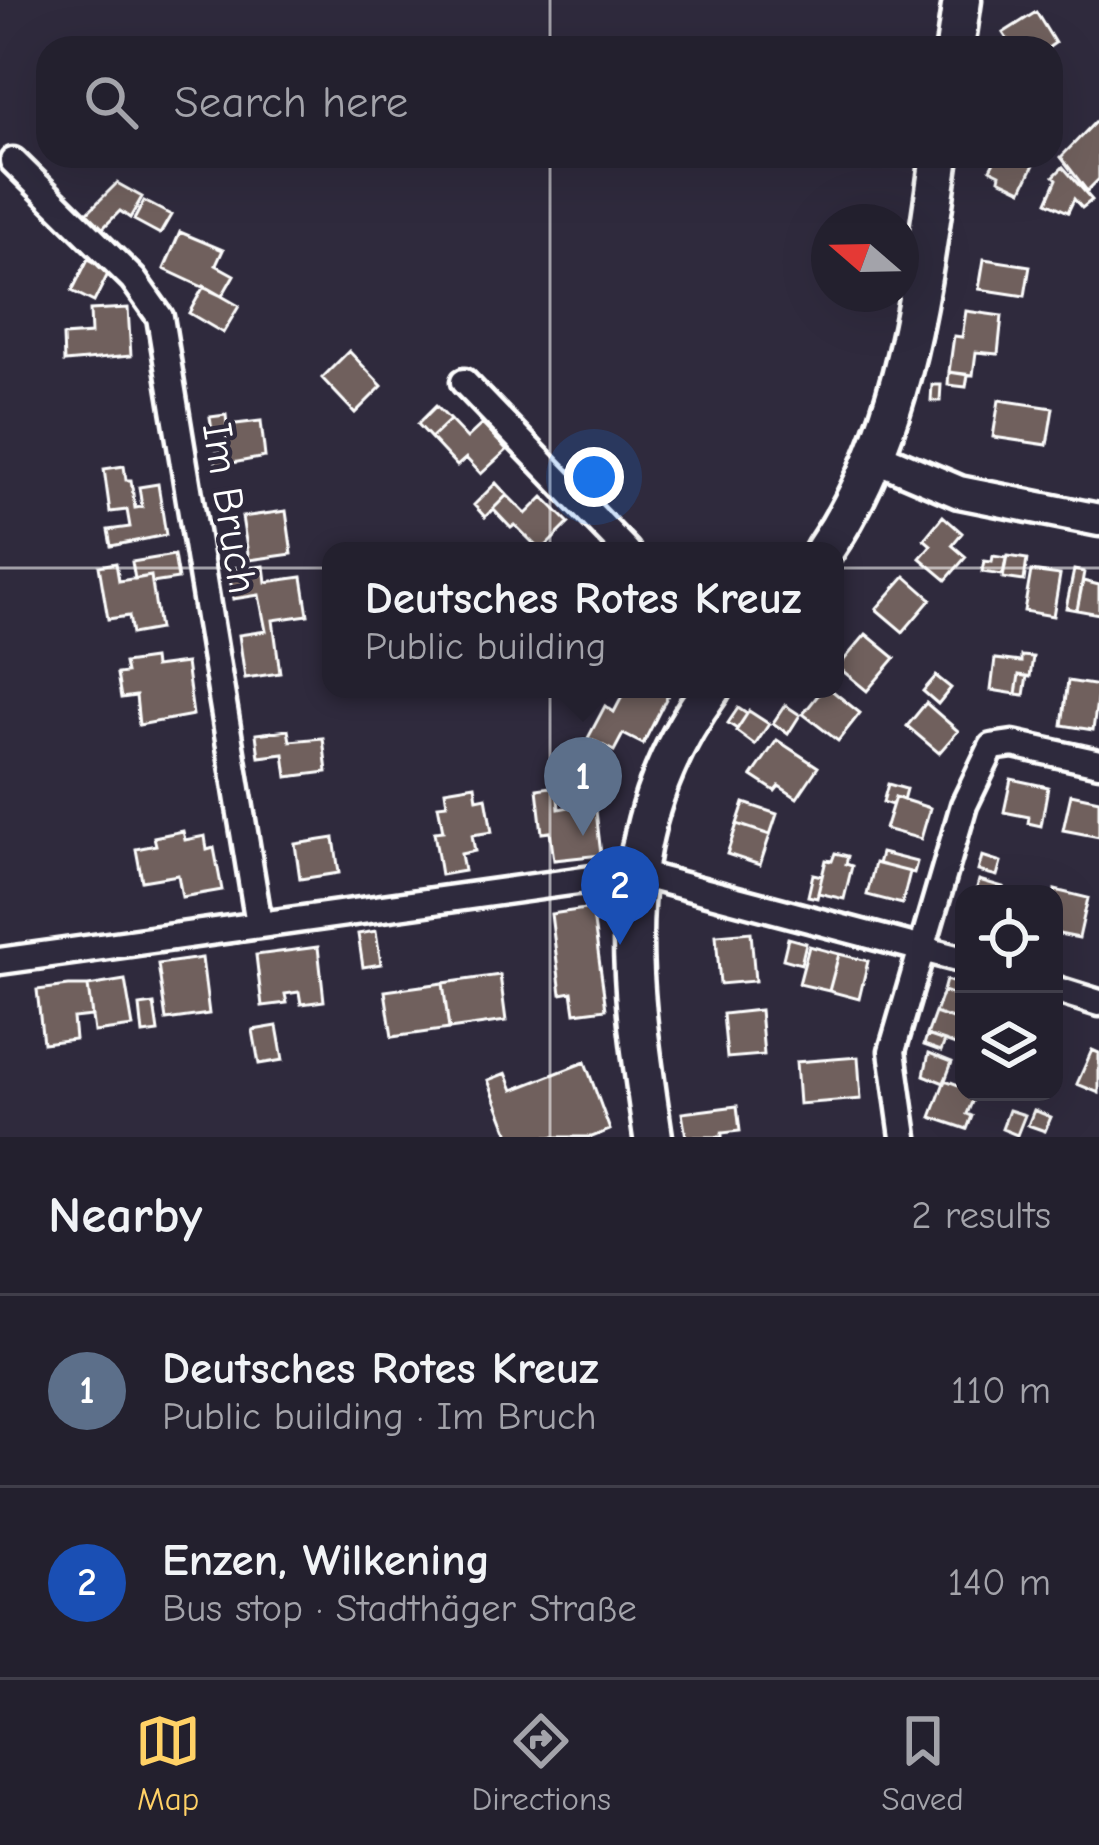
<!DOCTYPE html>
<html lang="en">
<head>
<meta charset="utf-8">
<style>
  body { margin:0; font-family:"Comic Neue",sans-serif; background:#2b2836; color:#f1f3f6 }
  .controls { position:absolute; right:36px; bottom:36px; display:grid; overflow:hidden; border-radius:24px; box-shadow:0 12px 48px #0002 }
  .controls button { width:108px; height:108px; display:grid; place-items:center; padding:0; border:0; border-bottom:3px solid #403e4a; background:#23202e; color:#f1f3f6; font:60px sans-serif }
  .compass { position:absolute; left:811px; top:204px; width:108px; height:108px; border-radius:50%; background:#23202e; box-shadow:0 12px 48px #0002; rotate:290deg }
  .you { position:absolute; left:594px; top:477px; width:42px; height:42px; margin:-30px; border:9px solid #fff; border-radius:50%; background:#1a73e8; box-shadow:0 0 0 18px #1a73e833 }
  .badge { display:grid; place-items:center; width:78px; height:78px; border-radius:50%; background:#ffd166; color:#fff; font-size:39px; font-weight:700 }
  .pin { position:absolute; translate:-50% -99px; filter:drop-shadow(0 3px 6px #0008) }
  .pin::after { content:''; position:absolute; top:63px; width:42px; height:36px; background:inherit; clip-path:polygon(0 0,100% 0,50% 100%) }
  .popup { position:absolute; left:322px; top:542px; width:522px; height:156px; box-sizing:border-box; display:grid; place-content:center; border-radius:24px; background:#23202e; filter:drop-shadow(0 3px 9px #0005); font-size:39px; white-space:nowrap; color:#a3a3aa }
  .popup b { font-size:45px; color:#f1f3f6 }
  .popup::after { content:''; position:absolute; left:50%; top:100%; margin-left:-24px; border:24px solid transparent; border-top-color:#23202e }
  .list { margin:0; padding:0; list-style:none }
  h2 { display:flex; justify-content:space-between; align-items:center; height:156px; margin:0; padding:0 48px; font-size:51px }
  h2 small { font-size:39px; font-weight:400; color:#a3a3aa }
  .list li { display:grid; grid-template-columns:78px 1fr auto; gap:36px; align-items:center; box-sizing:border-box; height:192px; padding:0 48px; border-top:3px solid #403e4a }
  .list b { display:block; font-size:45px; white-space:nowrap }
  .list p { margin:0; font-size:39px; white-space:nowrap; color:#a3a3aa }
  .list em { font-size:39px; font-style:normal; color:#a3a3aa }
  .icon { flex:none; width:66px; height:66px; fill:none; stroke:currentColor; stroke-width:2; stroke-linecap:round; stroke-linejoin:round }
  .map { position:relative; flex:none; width:1099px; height:1137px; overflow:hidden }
  .search { position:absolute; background:#23202e; box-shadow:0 12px 48px #0002; left:36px; right:36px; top:36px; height:132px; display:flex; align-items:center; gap:30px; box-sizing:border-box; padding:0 42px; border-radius:36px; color:#a3a3aa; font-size:45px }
  .sheet { height:540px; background:#23202e }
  nav { display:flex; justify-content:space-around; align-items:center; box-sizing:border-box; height:168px; border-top:3px solid #403e4a; background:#23202e; font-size:33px; color:#a3a3aa }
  nav a { display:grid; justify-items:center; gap:6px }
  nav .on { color:#ffd166 }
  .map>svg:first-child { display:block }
  .building { fill:#6f615d; stroke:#fff; stroke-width:3 }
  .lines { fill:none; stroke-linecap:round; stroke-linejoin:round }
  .minor-casing { stroke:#fff; stroke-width:33 }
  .tertiary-casing { stroke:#fff; stroke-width:39 }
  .secondary-casing { stroke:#fff; stroke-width:45 }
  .minor { stroke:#2f2a3d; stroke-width:24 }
  .tertiary { stroke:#2f2a3d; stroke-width:30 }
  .secondary { stroke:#2f2a3d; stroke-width:36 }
  .grid { fill:none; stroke:#fff; stroke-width:3; stroke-opacity:0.55 }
  .labels { text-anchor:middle; stroke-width:9; stroke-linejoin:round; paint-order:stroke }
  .street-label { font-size:42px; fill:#fff; stroke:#2f2a3d }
</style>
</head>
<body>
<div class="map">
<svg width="1099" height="1137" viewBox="0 0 1099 1137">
  <rect width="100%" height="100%" fill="#2f2a3d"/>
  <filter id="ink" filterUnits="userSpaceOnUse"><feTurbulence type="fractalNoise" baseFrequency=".00833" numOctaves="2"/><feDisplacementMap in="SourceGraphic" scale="24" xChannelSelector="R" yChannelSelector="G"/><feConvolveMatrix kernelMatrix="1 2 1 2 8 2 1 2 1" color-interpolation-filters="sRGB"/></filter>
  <g filter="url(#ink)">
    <path class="building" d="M1036 12 1055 43 1048 48H1013L1003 33Z
      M1099 118V179L1087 191 1061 157Z
      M997 156H1038L1022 190 999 179 1000 174 990 169Z
      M1063 167 1092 200 1082 208 1074 199 1068 212 1047 202 1057 179 1054 176Z
      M117 183 142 197 130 218 120 211 101 230 86 214Z
      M144 201 171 215 160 234 134 220Z
      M180 232 223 250 216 265 234 275 222 296 164 269Z
      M88 259 110 270 94 302 72 291Z
      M984 259 1030 266 1025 296 979 289Z
      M204 286 239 306 223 333 189 313Z
      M128 308 131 356 64 362 63 336 91 334 90 310Z
      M966 311 1002 316 998 354 976 352 973 375 949 372 954 336 962 337Z
      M349 351 382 386 355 413 322 378Z
      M949 372 968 375 966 387 948 385Z
      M932 385H941L940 401H931Z
      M999 400 1053 408 1047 445 993 437Z
      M436 406 450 420 431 438 418 424Z
      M226 415 227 425 261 421 265 457 216 466 215 453 228 451 226 430 212 431 210 417Z
      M450 420 467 438 482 424 507 450 481 474 466 458 457 466 431 438Z
      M124 466 126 480H131L135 508 142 507 139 487 158 484 166 535 111 546 108 530 130 527 127 510 110 512 104 469Z
      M496 483 507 495 485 517 474 505Z
      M507 495 526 514 543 497 569 523 541 551 515 525 511 528 493 509Z
      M286 511 292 554 249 560 242 517Z
      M943 516 962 533 952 545 966 557 946 580 920 558 931 545 924 539Z
      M174 555 178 579 152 583 151 576 135 579 132 562Z
      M993 556 1006 558 1003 575 982 572 984 561 992 562Z
      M1007 556 1027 559 1024 581 1003 578Z
      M116 563 119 581 151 576 159 629 132 634 129 616 108 619 99 566Z
      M264 566 266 582 302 577 308 615 273 620 280 673 245 678 239 635 266 631 259 595 233 599 229 571Z
      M1074 570 1084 572 1077 610 1066 608Z
      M1031 571 1060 575 1053 616 1024 611Z
      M905 576 931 599 903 632 876 609Z
      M1083 581 1099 585V614L1077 610Z
      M866 634 895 658 867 691 838 667Z
      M1021 656 1033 657 1030 677 1019 675 1016 694 991 690 995 659 1021 662Z
      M153 659 154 667 186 663 193 715 139 725 136 696 121 698 117 674 126 673 124 663Z
      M1019 675 1027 676 1024 695 1016 694Z
      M936 676 951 688 938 704 923 691Z
      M1068 681 1099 686 1093 730 1062 725Z
      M626 689H661L669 693 643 744 623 734 614 751 588 738 605 706 614 712Z
      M823 689H830L860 713 838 741 803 714Z
      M926 703 958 731 939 753 907 726Z
      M785 705 800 715 788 734 773 723Z
      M738 708 747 714 737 729 728 723Z
      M749 711 769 724 755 745 736 731Z
      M288 730 290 741 323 738 327 772 287 777 284 754 259 757 256 734Z
      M777 740 818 767 797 798 779 786 775 791 752 776Z
      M1011 779 1048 787 1041 826 1028 823 1029 817 1004 812Z
      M888 784 906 789 903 800 895 797 892 805 883 802Z
      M475 785 477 799 486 797 492 832 472 835 475 851 461 854 464 871 441 875 434 832 443 831 438 805 447 804 445 790Z
      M557 786 559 809 595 802 601 855 554 860 550 832 542 833 537 789Z
      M1071 794 1099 800V837L1063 830Z
      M895 797 930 808 921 839 885 829Z
      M744 803 777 814 770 835 737 824Z
      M737 824 770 835 760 865 727 854Z
      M183 831 185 840 205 836 207 850 214 848 222 890 182 897 178 875 142 881 136 849 156 845 154 837Z
      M334 838 339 873 300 879 295 844Z
      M835 853 848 856 846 864 852 866 844 899 818 893 826 860 832 861Z
      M881 853 917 862 914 873 878 864Z
      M982 856 1001 862 997 876 978 871Z
      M875 863 910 872 902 904 867 895Z
      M813 874 822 876 817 898 808 896Z
      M979 880 1003 887 1001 894 976 891Z
      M1055 890 1088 898 1079 938 1054 933Z
      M592 908 606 1009 575 1013 572 992 561 994 551 914Z
      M376 931 381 964 363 967 358 934Z
      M751 932 755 981 720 984 716 935Z
      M788 938 806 943 801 964 783 959Z
      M809 946 839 954 829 991 799 984Z
      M318 947 324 1001 301 1004 299 992 285 994 287 1003 262 1006 256 955Z
      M839 954 868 961 859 999 829 991Z
      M202 958 209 1014 166 1020 158 964Z
      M500 975 506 1021 449 1029 443 983Z
      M125 980 133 1027 94 1032 88 986Z
      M946 980 964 986 962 998 943 991Z
      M443 983 449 1029 392 1037 385 991Z
      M69 986H88L92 1016 73 1018 75 1039 43 1043 37 990Z
      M943 991 964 999V1023L935 1013Z
      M154 1004 158 1032 143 1034 140 1006Z
      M760 1010 764 1055 727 1058 723 1014Z
      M935 1013 964 1023V1048L927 1035Z
      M277 1026 283 1060 259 1064 253 1030Z
      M927 1035 945 1041 941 1051 924 1045Z
      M1092 1050 1099 1053V1093L1077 1084Z
      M929 1053 952 1062 944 1083 924 1075Z
      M858 1057 861 1099 799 1104 796 1062Z
      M585 1062 610 1130 592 1137H510L488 1080 506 1073 513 1090Z
      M945 1080 964 1087V1092H976L967 1114 972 1116 967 1129 931 1117Z
      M737 1106 740 1131 722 1133V1137H686L682 1113Z
      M1009 1110 1025 1115 1017 1135 1002 1129Z
      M1034 1110 1051 1117 1045 1131 1028 1125Z"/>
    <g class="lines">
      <defs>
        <path id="minor" d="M13 161 133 279 160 317 259 924
          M464 382 627 551
          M0 961 635 873 964 960
          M1054 989 1099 1003
          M904 1137 892 1051 964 805 992 747 1013 744 1099 763"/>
        <path id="tertiary" d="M877 457 959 492 1099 520"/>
        <path id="secondary" d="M955 48 962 0
          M824 551C905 433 920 295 940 156
          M653 1137C629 973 607 832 711 689"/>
      </defs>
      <use href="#minor" class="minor-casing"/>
      <use href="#tertiary" class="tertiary-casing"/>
      <use href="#secondary" class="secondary-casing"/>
      <use href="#minor" class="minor"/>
      <use href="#tertiary" class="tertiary"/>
      <use href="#secondary" class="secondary"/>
    </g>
  </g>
  <path class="grid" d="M550 0V48M550 156V1137M0 568H1099"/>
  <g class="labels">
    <g class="street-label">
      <text transform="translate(231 508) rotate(81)" y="15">Im Bruch</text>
    </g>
  </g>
</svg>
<div class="controls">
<button><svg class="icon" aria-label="locate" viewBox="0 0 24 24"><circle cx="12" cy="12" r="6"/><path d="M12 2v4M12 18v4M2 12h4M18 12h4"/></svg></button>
<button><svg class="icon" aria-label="layers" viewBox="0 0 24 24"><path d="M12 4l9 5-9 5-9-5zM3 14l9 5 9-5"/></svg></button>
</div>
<svg class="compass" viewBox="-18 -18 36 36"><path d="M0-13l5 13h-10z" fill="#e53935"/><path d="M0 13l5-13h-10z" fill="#a3a3aa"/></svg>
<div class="you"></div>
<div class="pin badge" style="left:583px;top:836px;background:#5c6f8a">1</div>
<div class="popup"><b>Deutsches Rotes Kreuz</b>Public building</div>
<div class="pin badge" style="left:620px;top:945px;background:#1a4fb4">2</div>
<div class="search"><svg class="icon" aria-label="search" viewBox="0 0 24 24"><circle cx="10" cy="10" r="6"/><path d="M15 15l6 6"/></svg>Search here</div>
</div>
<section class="sheet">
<h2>Nearby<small>2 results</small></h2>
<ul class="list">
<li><span class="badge" style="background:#5c6f8a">1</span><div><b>Deutsches Rotes Kreuz</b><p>Public building · Im Bruch</p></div><em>110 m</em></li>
<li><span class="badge" style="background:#1a4fb4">2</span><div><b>Enzen, Wilkening</b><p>Bus stop · Stadthäger Straße</p></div><em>140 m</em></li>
</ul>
</section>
<nav>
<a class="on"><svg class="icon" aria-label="map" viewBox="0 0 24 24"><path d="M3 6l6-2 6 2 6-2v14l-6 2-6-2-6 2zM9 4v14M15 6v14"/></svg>Map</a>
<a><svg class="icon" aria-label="directions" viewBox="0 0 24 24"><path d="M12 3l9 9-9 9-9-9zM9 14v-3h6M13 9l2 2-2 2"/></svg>Directions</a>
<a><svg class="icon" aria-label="saved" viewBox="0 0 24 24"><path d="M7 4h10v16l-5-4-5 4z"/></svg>Saved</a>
</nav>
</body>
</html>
